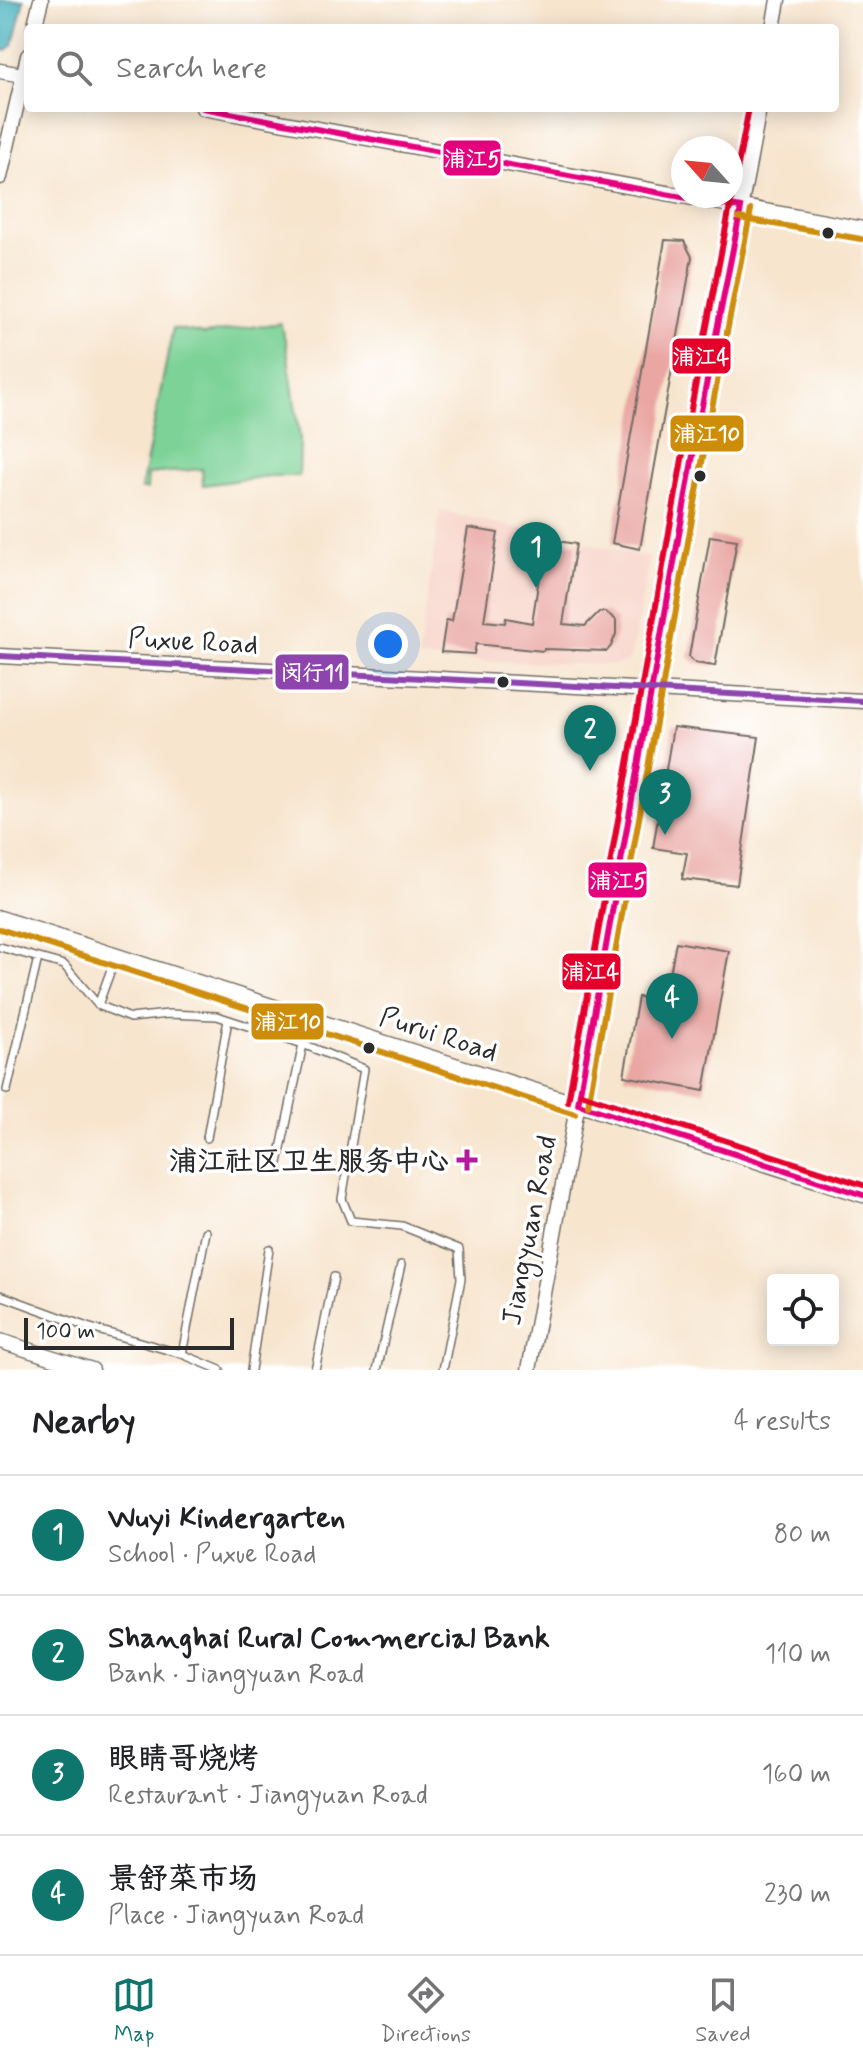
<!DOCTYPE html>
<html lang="en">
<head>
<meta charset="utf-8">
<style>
  body { margin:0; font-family:Mynerve,"LXGW WenKai TC",sans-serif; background:#f6f6f6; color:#202124 }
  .controls { position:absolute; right:24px; bottom:24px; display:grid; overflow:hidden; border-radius:8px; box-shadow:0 4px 20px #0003 }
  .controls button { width:72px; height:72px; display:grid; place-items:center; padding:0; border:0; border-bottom:2px solid #e0e0e0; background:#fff; color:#202124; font:40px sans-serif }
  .compass { position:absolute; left:671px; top:136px; width:72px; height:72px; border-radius:50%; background:#fff; box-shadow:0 4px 20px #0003; rotate:297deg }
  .scale { position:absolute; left:24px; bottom:20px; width:210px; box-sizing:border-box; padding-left:8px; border:4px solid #2b2b2b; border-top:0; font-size:22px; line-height:28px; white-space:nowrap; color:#2b2b2b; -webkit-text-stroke:6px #fff; paint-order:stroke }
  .you { position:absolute; left:388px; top:644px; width:28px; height:28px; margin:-20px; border:6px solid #fff; border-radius:50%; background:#1a73e8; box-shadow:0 0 0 12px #1a73e833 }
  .badge { display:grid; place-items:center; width:52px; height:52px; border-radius:50%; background:#0f766e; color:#fff; font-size:26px; font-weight:700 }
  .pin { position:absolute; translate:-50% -66px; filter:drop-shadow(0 2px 4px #0008) }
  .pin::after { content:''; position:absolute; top:42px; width:28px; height:24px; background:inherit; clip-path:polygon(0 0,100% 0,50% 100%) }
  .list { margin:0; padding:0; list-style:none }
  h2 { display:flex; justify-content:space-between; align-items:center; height:104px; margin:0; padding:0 32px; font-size:34px }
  h2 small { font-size:26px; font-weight:400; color:#757577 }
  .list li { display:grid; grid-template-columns:52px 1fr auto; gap:24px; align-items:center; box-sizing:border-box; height:120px; padding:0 32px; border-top:2px solid #e0e0e0 }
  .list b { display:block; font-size:30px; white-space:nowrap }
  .list p { margin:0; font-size:26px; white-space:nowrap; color:#757577 }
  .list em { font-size:26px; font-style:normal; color:#757577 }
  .icon { flex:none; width:44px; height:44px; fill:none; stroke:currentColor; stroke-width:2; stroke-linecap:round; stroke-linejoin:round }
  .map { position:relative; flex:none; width:863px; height:1370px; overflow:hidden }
  .search { position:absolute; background:#fff; box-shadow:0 4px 20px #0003; left:24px; right:24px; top:24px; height:88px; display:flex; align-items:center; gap:20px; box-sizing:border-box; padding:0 28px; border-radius:8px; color:#757577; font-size:30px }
  .sheet { height:584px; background:#fff }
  nav { display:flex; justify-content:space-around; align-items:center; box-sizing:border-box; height:112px; border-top:2px solid #e0e0e0; background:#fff; font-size:22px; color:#757577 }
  nav a { display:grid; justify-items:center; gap:4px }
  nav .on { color:#0f766e }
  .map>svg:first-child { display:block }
  .built { fill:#f7d1c6 }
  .green { fill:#7bd297; stroke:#537e61; stroke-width:2 }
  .water { fill:#3babb8; stroke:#336b72; stroke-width:2 }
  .building { fill:#e9a6a2 }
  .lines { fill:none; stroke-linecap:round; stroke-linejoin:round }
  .service-casing { stroke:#726c64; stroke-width:10 }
  .minor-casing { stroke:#726c64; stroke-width:17 }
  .service { stroke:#fff; stroke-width:7 }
  .minor { stroke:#fff; stroke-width:14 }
  .bus-1-casing { stroke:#fff; stroke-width:12 }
  .bus-2-casing { stroke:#fff; stroke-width:12 }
  .bus-3-casing { stroke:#fff; stroke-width:12 }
  .bus-4-casing { stroke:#fff; stroke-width:12 }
  .bus-1 { stroke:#e5007d; stroke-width:6 }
  .bus-2 { stroke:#ce8d09; stroke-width:6 }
  .bus-3 { stroke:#e4002b; stroke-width:6 }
  .bus-4 { stroke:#8e44ad; stroke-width:6 }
  .bus-dot { fill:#2b2b2b; stroke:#fff; stroke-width:3 }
  .poi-dot { fill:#b5179e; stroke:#fff; stroke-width:3 }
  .labels { text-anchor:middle; stroke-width:7; stroke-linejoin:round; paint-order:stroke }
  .street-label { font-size:28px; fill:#2b2b2b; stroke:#fff }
  .poi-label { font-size:28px; font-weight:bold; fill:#2b2b2b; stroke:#fff; text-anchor:end }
  .line-badge { stroke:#fff; stroke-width:3 }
  .badge-label { font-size:22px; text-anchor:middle; font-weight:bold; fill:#fff }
</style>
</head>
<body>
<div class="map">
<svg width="863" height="1370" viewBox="0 0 863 1370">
  <rect width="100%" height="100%" fill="#fff"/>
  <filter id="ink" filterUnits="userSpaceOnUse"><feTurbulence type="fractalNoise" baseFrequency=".0125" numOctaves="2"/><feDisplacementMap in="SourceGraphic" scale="16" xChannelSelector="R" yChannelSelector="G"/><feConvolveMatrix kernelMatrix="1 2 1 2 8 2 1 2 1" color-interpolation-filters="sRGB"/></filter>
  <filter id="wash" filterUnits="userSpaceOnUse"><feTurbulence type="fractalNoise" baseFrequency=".006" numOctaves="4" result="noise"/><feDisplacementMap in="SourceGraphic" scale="32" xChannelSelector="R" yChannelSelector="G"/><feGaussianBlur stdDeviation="1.8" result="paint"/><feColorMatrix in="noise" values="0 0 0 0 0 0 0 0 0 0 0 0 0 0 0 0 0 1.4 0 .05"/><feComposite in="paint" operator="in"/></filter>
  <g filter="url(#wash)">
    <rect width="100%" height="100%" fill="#f7e5ce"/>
    <path class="built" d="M440 511 650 557 631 656 626 662 614 665 418 659Z"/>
    <path class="green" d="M280 323 286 343 300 439 299 476H269L203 485 202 469 148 474 147 489H141L173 328 205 334Z"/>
    <path class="water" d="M0 0H24L13 45 6 51 0 50Z"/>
    <g id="blocks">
      <path class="building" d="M665 240 684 241 692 257 640 549 612 543Z
        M468 528 498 533 484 621 505 623 506 618 532 623 545 539 576 544 563 624 585 626 599 612H606L616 620V634L611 646 607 651 544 649 543 651 476 644 474 654 441 652 446 620 452 621Z
        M710 536 737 540 715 666 695 663 689 657Z
        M673 727 759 737 737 885 682 879 687 853 653 848Z
        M676 942 729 951 704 1091 624 1076 638 997 665 1001Z"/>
    </g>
  </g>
  <g filter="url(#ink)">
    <use href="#blocks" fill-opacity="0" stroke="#726c64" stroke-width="2"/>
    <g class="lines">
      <defs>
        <path id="service" d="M0 947 64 965 98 1005 116 956
          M98 1005 130 1018 168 1014 217 1016 303 1044 364 1069 342 1199 351 1221 402 1226 459 1249 461 1279 443 1370
          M7 1090 38 958
          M207 1138 228 1020
          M278 1163 303 1044
          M0 1295 87 1327 182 1354 206 1232
          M182 1354 220 1370
          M251 1370 269 1249
          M315 1370 334 1277
          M377 1370 401 1265"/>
        <path id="minor" d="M34 28 41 0
          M773 28 778 0
          M0 71 28 76
          M203 108 863 229
          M0 177 28 56
          M0 656 863 701
          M0 918 370 1038 863 1195
          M0 1341 92 1370
          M529 1370C588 1053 645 736 699 418 717 314 741 212 759 108"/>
      </defs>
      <use href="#service" class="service-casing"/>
      <use href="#minor" class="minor-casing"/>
      <use href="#service" class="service"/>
      <use href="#minor" class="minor"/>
      <defs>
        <path id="bus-1" d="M203 108 741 208
          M578 1104 700 416 741 208
          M578 1104 863 1195"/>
        <path id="bus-2" d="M739 218 861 239
          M0 929 575 1114
          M588 1106 710 418 751 210"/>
        <path id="bus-3" d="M581 1094 863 1185
          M568 1102 690 414 749 108"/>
        <path id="bus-4" d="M0 656 863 701"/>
      </defs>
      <use href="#bus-1" class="bus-1-casing"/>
      <use href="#bus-2" class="bus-2-casing"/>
      <use href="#bus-3" class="bus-3-casing"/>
      <use href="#bus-4" class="bus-4-casing"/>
      <use href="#bus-1" class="bus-1"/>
      <use href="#bus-2" class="bus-2"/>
      <use href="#bus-3" class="bus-3"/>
      <use href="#bus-4" class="bus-4"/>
    </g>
  </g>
  <g class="bus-dot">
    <circle cx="828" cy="233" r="7"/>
    <circle cx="700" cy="476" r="7"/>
    <circle cx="503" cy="682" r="7"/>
    <circle cx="369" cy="1048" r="7"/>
  </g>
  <path class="poi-dot" d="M463 1148h8v8h8v8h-8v8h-8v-8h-8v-8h8z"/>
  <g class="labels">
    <g class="street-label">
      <text transform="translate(193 640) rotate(3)" y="10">Puxue Road</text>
      <text transform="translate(439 1033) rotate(18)" y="10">Purui Road</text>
      <text transform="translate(528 1230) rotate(-79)" y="10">Jiangyuan Road</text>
    </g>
    <g class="poi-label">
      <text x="449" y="1170">浦江社区卫生服务中心</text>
    </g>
  </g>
  <g class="line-badge">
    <rect x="442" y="139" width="60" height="38" rx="8" fill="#e5007d"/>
    <rect x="671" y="337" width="61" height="38" rx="8" fill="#e4002b"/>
    <rect x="669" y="414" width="76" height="39" rx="8" fill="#ce8d09"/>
    <rect x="274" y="653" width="76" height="38" rx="8" fill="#8e44ad"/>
    <rect x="587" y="861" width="61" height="38" rx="8" fill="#e5007d"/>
    <rect x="561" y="952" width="61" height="39" rx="8" fill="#e4002b"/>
    <rect x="250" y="1002" width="75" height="39" rx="8" fill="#ce8d09"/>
  </g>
  <g class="badge-label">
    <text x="472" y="166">浦江5</text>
    <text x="701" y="364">浦江4</text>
    <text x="707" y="441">浦江10</text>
    <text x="312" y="680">闵行11</text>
    <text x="618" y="888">浦江5</text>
    <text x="591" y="979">浦江4</text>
    <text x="288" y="1029">浦江10</text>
  </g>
</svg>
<div class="controls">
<button><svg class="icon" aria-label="locate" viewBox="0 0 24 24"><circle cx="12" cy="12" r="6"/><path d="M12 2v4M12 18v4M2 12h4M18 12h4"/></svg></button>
</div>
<svg class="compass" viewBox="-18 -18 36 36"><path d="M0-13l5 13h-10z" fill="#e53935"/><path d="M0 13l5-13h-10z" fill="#757577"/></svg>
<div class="scale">100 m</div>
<div class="you"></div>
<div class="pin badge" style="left:536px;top:588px">1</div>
<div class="pin badge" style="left:590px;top:771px">2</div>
<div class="pin badge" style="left:665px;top:835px">3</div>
<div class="pin badge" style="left:672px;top:1039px">4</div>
<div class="search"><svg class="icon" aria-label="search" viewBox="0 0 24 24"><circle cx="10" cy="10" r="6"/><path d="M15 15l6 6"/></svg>Search here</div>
</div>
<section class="sheet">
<h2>Nearby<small>4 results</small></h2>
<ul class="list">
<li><span class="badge">1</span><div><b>Wuyi Kindergarten</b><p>School · Puxue Road</p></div><em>80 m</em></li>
<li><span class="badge">2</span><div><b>Shanghai Rural Commercial Bank</b><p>Bank · Jiangyuan Road</p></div><em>110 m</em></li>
<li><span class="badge">3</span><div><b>眼睛哥烧烤</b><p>Restaurant · Jiangyuan Road</p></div><em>160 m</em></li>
<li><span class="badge">4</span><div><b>景舒菜市场</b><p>Place · Jiangyuan Road</p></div><em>230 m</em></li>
</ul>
</section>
<nav>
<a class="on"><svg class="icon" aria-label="map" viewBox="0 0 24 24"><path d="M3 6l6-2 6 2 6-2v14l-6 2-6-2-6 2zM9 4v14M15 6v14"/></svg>Map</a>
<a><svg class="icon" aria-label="directions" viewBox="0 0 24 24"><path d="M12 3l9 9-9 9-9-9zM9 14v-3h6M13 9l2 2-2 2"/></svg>Directions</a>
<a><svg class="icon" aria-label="saved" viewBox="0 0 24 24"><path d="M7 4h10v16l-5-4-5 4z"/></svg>Saved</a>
</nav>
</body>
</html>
